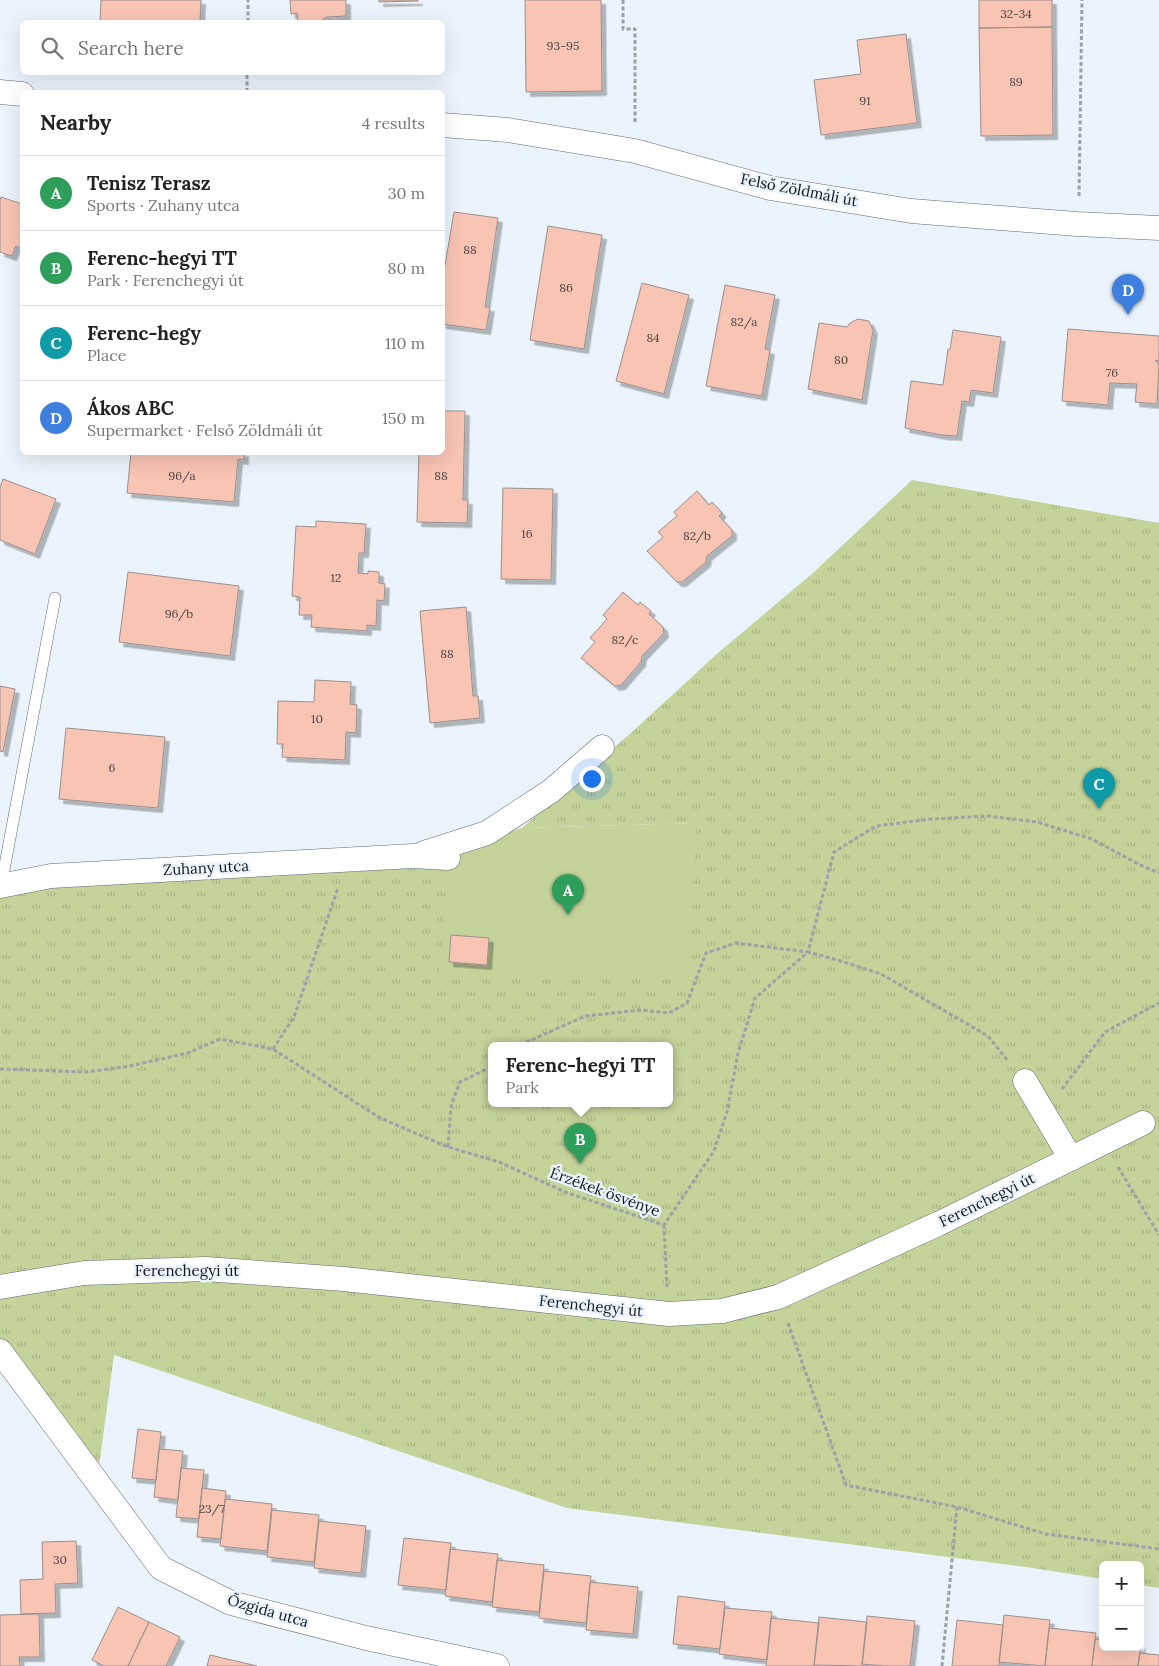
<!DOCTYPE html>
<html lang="en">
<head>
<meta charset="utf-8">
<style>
  body { margin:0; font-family:Lora,serif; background:#f6f6f6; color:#222 }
  .controls { position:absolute; right:15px; bottom:15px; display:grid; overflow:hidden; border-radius:8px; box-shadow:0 5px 20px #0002 }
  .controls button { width:45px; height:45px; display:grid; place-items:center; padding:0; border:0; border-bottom:1px solid #e0e0e0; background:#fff; color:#222; font:25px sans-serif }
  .you { position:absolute; left:591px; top:778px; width:18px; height:18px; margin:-12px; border:4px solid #fff; border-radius:50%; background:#1a73e8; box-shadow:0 0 0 8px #1a73e833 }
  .badge { display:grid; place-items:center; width:32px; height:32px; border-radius:50%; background:#957c23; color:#fff; font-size:16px; font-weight:700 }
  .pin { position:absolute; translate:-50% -41px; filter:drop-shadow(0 1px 2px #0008) }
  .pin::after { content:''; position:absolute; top:26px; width:18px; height:15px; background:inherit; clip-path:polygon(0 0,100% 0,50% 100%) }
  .popup { position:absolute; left:488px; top:1042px; width:185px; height:65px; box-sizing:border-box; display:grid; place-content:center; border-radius:8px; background:#fff; filter:drop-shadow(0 1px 4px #0005); font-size:16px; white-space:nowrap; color:#767676 }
  .popup b { font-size:19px; color:#222 }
  .popup::after { content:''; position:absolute; left:50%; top:100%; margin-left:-10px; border:10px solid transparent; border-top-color:#fff }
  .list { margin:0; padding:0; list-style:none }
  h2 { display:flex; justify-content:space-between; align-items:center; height:65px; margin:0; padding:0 20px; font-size:21px }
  h2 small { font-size:16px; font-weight:400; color:#767676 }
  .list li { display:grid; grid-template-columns:32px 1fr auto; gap:15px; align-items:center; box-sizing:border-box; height:75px; padding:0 20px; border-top:1px solid #e0e0e0 }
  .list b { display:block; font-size:19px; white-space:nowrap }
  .list p { margin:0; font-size:16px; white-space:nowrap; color:#767676 }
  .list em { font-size:16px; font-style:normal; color:#767676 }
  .icon { flex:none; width:28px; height:28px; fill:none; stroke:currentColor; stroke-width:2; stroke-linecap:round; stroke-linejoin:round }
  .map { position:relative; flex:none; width:1159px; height:1666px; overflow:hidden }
  .search { position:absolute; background:#fff; box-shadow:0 5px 20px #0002; left:20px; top:20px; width:425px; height:55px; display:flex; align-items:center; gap:12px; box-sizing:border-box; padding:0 18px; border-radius:8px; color:#767676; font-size:19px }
  .panel { position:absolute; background:#fff; box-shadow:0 5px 20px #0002; left:20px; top:90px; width:425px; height:365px; border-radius:8px }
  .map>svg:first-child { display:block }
  .park { fill:url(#park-tufts); fill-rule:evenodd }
  .pitch { fill:#c4d39a }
  .building { fill:#f8c4b4; stroke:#9b8f8c; filter:url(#shadow) }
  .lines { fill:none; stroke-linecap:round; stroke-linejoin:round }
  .lane-casing { stroke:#616a70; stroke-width:12 }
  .street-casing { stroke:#616a70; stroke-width:25 }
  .path { stroke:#9aa1a7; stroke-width:3; stroke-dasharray:4 2.5; stroke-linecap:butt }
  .lane { stroke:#fff; stroke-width:11 }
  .street { stroke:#fff; stroke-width:24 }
  .labels { text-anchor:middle; stroke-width:5; stroke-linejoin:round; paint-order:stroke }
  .number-label { font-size:12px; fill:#4e4341 }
  .street-label { font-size:15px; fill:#15181b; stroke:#ebf4fc }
</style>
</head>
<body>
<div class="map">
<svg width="1159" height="1666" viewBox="0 0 1159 1666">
  <defs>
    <pattern id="park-tufts" width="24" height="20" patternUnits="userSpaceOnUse" patternTransform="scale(1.25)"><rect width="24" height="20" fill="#c4d39a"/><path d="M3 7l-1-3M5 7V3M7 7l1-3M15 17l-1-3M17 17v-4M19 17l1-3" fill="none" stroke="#a8b484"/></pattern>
    <filter id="shadow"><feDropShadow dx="4.5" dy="4.5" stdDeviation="0" flood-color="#0004"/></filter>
  </defs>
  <rect width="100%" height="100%" fill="#ebf4fc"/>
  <path class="park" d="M912 480 1159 523V1588L1140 1585V1565H1103V1579L1026 1567 567 1508 114 1355 97 1481 0 1351V886L697 823 522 828 632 732 719 652 813 573ZM491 1045H669V1103H491Z"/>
  <path class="pitch" d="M697 823 687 976 440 972 448 858 496 836 522 828Z"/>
  <path class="building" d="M101 0H201L200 22H100Z
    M290 0H346V16L327 17 323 19V22H298L297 13 291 14Z
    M379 0H418V1L379 2Z
    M525 0H601L602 91 526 92Z
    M979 0H1052V27L979 28Z
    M1052 27 1053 135 981 136 979 28Z
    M906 34 917 123 821 135 814 80 861 74 857 40Z
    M1 197 22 204V249L16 246 12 256 0 252V201Z
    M454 212 498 218 485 307H490L486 330 442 324V283Z
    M548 226 602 235 584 349 530 340Z
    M642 283 689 295 664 394 616 381Z
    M725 285 775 295 765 349 770 350 762 396 706 386Z
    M858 319 869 321 873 330 862 400 808 389 819 323 847 327 850 323Z
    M1068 329 1159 336V361L1155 360 1159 365 1157 404 1135 402 1137 384 1110 383 1108 405 1062 401Z
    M953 330 1001 337 993 393 971 390 969 402 962 401 957 436 942 435 905 428 911 381 943 385 948 349H950Z
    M442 411H465L463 500H468L467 523 417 522 419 452H442Z
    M131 452H244V460L238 459 234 502 127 493Z
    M3 479 56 499 35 554 0 540V487Z
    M503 488 553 489 551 580 501 579Z
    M697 491 709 505 712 502 722 513 719 516 732 530V536L707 556 706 562 682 582H677L647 551 663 537 658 532 677 516 674 512Z
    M316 521 366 524 364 553H359L358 573 368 574V571L379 572V583L385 584 384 601 377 600 376 626 367 625V631L311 627 312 615H299L300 597 292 596 296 526 316 527Z
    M128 572 239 586 230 656 119 642Z
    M623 592 638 605 640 602 651 611 649 614 663 627 664 633 642 656 641 662 621 685 615 686 581 658 595 642 590 638 607 619 603 615Z
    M466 607 473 696H478L480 718 430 723 420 611Z
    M315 680 351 682 350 704 357 705 356 733 346 732 345 760 282 757 283 744H277L278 701 314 702Z
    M0 686 15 689 3 752 0 751Z
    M66 728 165 737 158 808 59 799Z
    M451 935 489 938 487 965 449 962Z
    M138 1429 161 1432 156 1480 132 1478Z
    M159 1449 183 1451 178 1500 154 1497Z
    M181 1468 204 1470 199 1519 176 1517Z
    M202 1488 226 1491 221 1539 197 1537Z
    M225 1499 272 1504 267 1551 220 1546Z
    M272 1510 319 1515 314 1562 267 1557Z
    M319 1521 366 1526 361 1573 314 1568Z
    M404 1538 451 1543 446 1590 398 1585Z
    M76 1541 78 1583 55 1584 56 1613 21 1614 20 1580 43 1579 42 1542Z
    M450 1549 498 1554 492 1602 445 1596Z
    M497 1560 544 1565 539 1612 492 1607Z
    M544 1571 591 1576 586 1623 539 1618Z
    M590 1582 638 1587 633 1634 586 1630Z
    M678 1596 725 1602 720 1649 673 1644Z
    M118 1607 149 1622 128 1666H104L92 1660Z
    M725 1608 772 1612 767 1660 719 1654Z
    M39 1614 40 1657H19L20 1666H0V1615Z
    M1004 1615 1050 1620 1045 1666 999 1662Z
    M867 1616 915 1621 910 1666H884L862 1664Z
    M819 1617 867 1622 862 1666 814 1665Z
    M771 1618 819 1623 814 1666H766Z
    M957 1620 1003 1625 999 1666H952Z
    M149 1622 180 1637 166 1666H128Z
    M1049 1628 1096 1633 1092 1666H1045Z
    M1095 1639 1103 1640V1647H1140L1141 1644 1138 1666H1092Z
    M1140 1653 1159 1655V1666H1138Z
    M210 1655 257 1666H207Z"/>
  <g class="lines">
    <defs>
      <path id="lane" d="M1 886 55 598"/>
      <path id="street" d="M0 92 22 94
        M442 125 508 130 635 151 770 188 911 211 1077 224 1159 228
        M424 853 487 833 551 791 602 747
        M0 886 51 876 413 856 448 858
        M1025 1081 1071 1159
        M0 1287 84 1273 206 1269 344 1279 669 1314 722 1311 778 1297 938 1224 1143 1123
        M0 1351 161 1568 231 1603 366 1638 497 1666"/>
    </defs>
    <use href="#lane" class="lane-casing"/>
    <use href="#street" class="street-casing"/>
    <path class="path" d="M623 0V29H635V122
      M248 22V0
      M247 92V72
      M1079 196 1082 0
      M520 1045 585 1016 641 1010 669 1013 687 1003 706 953 736 943 808 952 834 852 876 826 931 819 988 816 1037 822 1092 839 1140 865 1159 873
      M273 1049 294 1017 338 888
      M0 1069 86 1072 130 1066 188 1053 220 1039 273 1049 380 1118 448 1147 499 1162 565 1192 664 1225 714 1151 727 1112 738 1053 755 998 808 952 841 961 881 974 988 1036 1008 1061
      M1062 1089 1105 1032 1159 1003
      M448 1147 451 1106 460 1082 491 1067
      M1118 1167 1159 1235
      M664 1225 667 1287
      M788 1323 846 1485 957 1507 1046 1534 1159 1549
      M942 1666 957 1507"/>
    <use href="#lane" class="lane"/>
    <use href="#street" class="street"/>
  </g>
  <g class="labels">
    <g class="number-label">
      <text x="1016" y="18">32-34</text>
      <text x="563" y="50">93-95</text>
      <text x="1016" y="86">89</text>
      <text x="865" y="105">91</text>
      <text x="470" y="254">88</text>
      <text x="566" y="292">86</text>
      <text x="744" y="326">82/a</text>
      <text x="653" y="342">84</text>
      <text x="841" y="364">80</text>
      <text x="1112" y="377">76</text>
      <text x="182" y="480">96/a</text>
      <text x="441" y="480">88</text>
      <text x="527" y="538">16</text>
      <text x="697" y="540">82/b</text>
      <text x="336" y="582">12</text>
      <text x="179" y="618">96/b</text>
      <text x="625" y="644">82/c</text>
      <text x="447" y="658">88</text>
      <text x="317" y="723">10</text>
      <text x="112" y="772">6</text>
      <text x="212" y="1513">23/7</text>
      <text x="60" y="1564">30</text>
    </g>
    <g class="street-label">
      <text transform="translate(799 190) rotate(11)" y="5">Felső Zöldmáli út</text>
      <text transform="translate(206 868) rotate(-3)" y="5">Zuhany utca</text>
      <text transform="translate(605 1192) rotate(20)" y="5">Érzékek ösvénye</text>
      <text transform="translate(987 1200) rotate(-26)" y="5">Ferenchegyi út</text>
      <text x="187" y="1276">Ferenchegyi út</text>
      <text transform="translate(591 1306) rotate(6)" y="5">Ferenchegyi út</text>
      <text transform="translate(268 1611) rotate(16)" y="5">Őzgida utca</text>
    </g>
  </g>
</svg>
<div class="controls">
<button>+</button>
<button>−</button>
</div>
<div class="you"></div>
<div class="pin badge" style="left:568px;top:915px;background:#2e9e5b">A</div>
<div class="pin badge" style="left:580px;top:1164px;background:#2e9e5b">B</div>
<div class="popup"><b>Ferenc-hegyi TT</b>Park</div>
<div class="pin badge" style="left:1099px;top:809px;background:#0f9aa8">C</div>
<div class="pin badge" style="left:1128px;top:315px;background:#3f7fe0">D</div>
<div class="search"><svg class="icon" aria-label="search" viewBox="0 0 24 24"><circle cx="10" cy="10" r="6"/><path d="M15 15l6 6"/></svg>Search here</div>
<section class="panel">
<h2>Nearby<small>4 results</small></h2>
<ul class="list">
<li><span class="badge" style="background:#2e9e5b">A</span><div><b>Tenisz Terasz</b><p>Sports · Zuhany utca</p></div><em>30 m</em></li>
<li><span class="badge" style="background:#2e9e5b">B</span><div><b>Ferenc-hegyi TT</b><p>Park · Ferenchegyi út</p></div><em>80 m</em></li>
<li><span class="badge" style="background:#0f9aa8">C</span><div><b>Ferenc-hegy</b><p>Place</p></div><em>110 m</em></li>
<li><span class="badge" style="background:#3f7fe0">D</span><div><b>Ákos ABC</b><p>Supermarket · Felső Zöldmáli út</p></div><em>150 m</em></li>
</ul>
</section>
</div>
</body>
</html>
